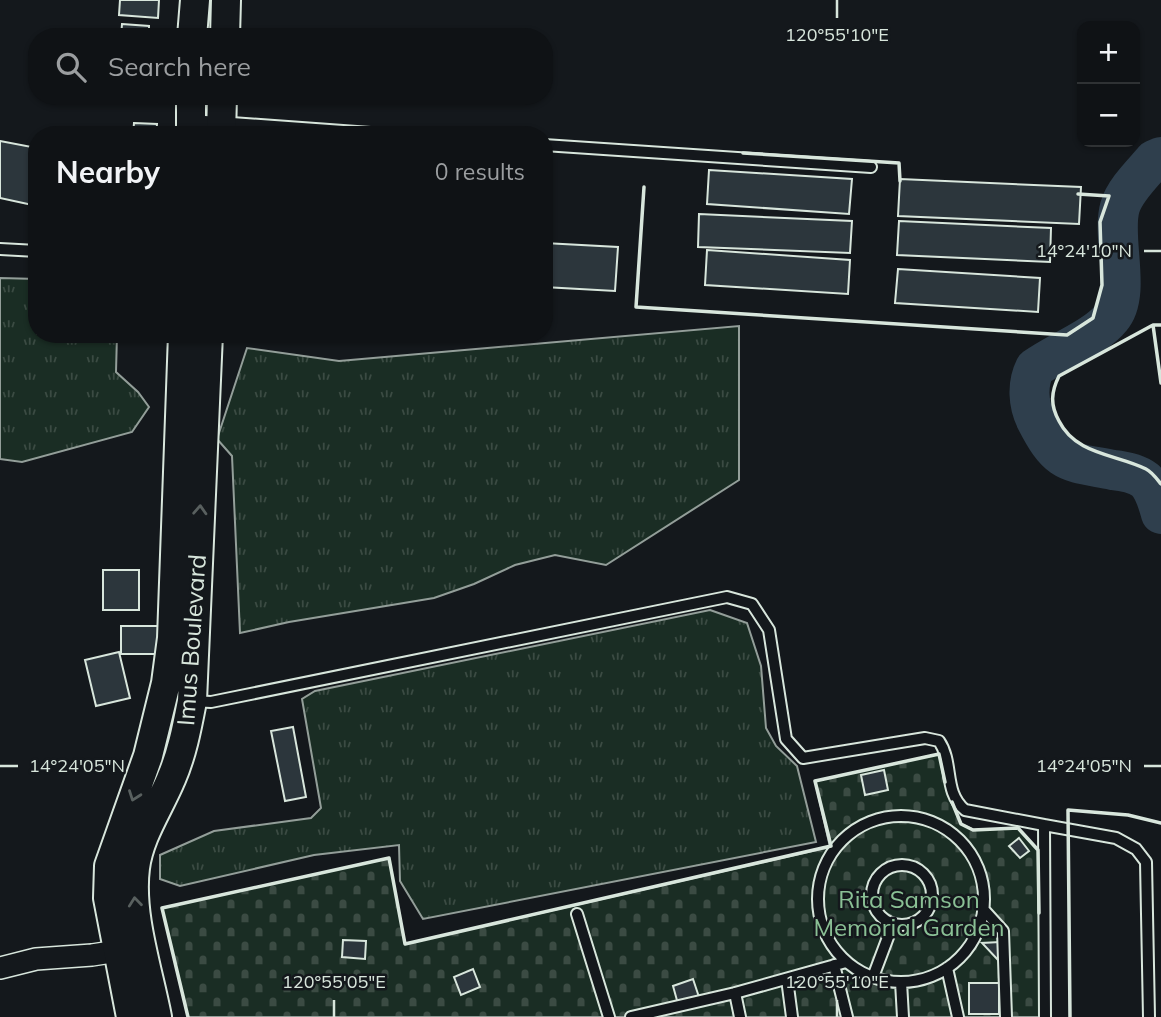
<!DOCTYPE html>
<html lang="en">
<head>
<meta charset="utf-8">
<style>
  body { margin:0; font-family:Mulish,sans-serif; background:#181b1e; color:#f1f3f6 }
  .controls { position:absolute; right:21px; top:21px; display:grid; overflow:hidden; border-radius:14px; box-shadow:0 2px 5px #0004 }
  .controls button { width:63px; height:63px; display:grid; place-items:center; padding:0; border:0; border-bottom:2px solid #2f3234; background:#0f1215; color:#f1f3f6; font:35px sans-serif }
  .list { margin:0; padding:0; list-style:none }
  h2 { display:flex; justify-content:space-between; align-items:center; height:91px; margin:0; padding:0 28px; font-size:30px }
  h2 small { font-size:23px; font-weight:400; color:#9b9ea0 }
  .icon { flex:none; width:38px; height:38px; fill:none; stroke:currentColor; stroke-width:2; stroke-linecap:round; stroke-linejoin:round }
  .map { position:relative; flex:none; width:1161px; height:1017px; overflow:hidden }
  .search { position:absolute; background:#0f1215; box-shadow:0 2px 5px #0004; left:28px; top:28px; width:525px; height:77px; display:flex; align-items:center; gap:18px; box-sizing:border-box; padding:0 24px; border-radius:28px; color:#9b9ea0; font-size:26px }
  .panel { position:absolute; background:#0f1215; box-shadow:0 2px 5px #0004; left:28px; top:126px; width:525px; height:217px; border-radius:28px }
  .map>svg:first-child { display:block }
  .grass { fill:url(#grass-tufts); stroke:#939e99; stroke-width:2 }
  .cemetery { fill:url(#cemetery-stones); stroke:#939e99; stroke-width:2 }
  .lines { fill:none; stroke-linecap:round; stroke-linejoin:round }
  .river { stroke:#2f3f4d; stroke-width:40 }
  .building { fill:#2c363c; stroke:#d8e6dc; stroke-width:2 }
  .lane-casing { stroke:#d8e6dc; stroke-width:14 }
  .street-casing { stroke:#d8e6dc; stroke-width:24 }
  .secondary-casing { stroke:#d8e6dc; stroke-width:32 }
  .lane { stroke:#14181c; stroke-width:10 }
  .street { stroke:#14181c; stroke-width:21 }
  .secondary { stroke:#14181c; stroke-width:28 }
  .wall { stroke:#d8e6dc; stroke-width:3.5 }
  .oneway { stroke:#59605f }
  .ticks { fill:none; stroke:#d8e6dc; stroke-width:2.5 }
  .labels { text-anchor:middle; stroke-width:5; stroke-linejoin:round; paint-order:stroke }
  .street-label { font-size:24px; fill:#d8e6dc; stroke:#14181c }
  .park-label { font-size:24px; fill:#8ac095; stroke:#14181c }
  .ticks-label { font-size:18px; text-anchor:middle; fill:#d8e6dc; stroke:#14181c; stroke-width:5; stroke-linejoin:round; paint-order:stroke }
</style>
</head>
<body>
<div class="map">
<svg width="1161" height="1017" viewBox="0 0 1161 1017">
  <defs>
    <pattern id="grass-tufts" width="24" height="20" patternUnits="userSpaceOnUse" patternTransform="scale(1.75)"><rect width="24" height="20" fill="#1a2d24"/><path d="M3 7l-1-3M5 7V3M7 7l1-3M15 17l-1-3M17 17v-4M19 17l1-3" fill="none" stroke="#3b4b43"/></pattern>
    <pattern id="cemetery-stones" width="16" height="16" patternUnits="userSpaceOnUse" patternTransform="scale(1.75)"><rect width="16" height="16" fill="#1a2d24"/><path d="M2 7V4a2 2 0 0 1 4 0v3zM10 15v-3a2 2 0 0 1 4 0v3z" fill="#3b4b43"/></pattern>
  </defs>
  <rect width="100%" height="100%" fill="#14181c"/>
  <path class="grass" d="M0 278 37 279V334H117L116 372 138 392 149 407 132 432 22 462 0 459Z
    M739 326V480L606 565 555 555 515 565 474 584 434 598 289 622 240 633 232 456 217 439 247 348 339 361Z
    M710 610 747 623 761 666 766 728 776 746 797 766 816 842 423 919 400 881 399 845 314 855 180 886 160 879V855L214 831 311 818 321 808 302 699 315 691Z"/>
  <path class="cemetery" d="M939 754 948 793 961 824 974 830 1018 828 1038 850 1040 1017H188L162 908 389 858 405 944 830 847 815 781Z"/>
  <g class="lines">
    <path class="river" d="M1161 157 1154 160C1143 173 1125 190 1120 207 1111 237 1132 294 1111 318 1095 338 1057 352 1035 368 1027 384 1028 404 1036 420 1059 465 1067 461 1113 470 1123 471 1137 474 1145 480 1154 488 1158 503 1161 514"/>
  </g>
  <path class="building" d="M120 0H159L158 18 119 15Z
    M122 24 149 26V37H121Z
    M134 123 157 124 156 135H133Z
    M0 141 37 148V206L0 198Z
    M709 170 852 179 849 214 707 204Z
    M900 179 1081 187 1079 224 898 216Z
    M699 214 852 221 850 253 698 247Z
    M899 221 1051 228 1050 262 897 255Z
    M544 243 618 247 615 291 544 287Z
    M707 250 850 260 848 294 705 285Z
    M898 269 1040 278 1038 312 895 303Z
    M103 570H139V610H103Z
    M121 626H159V654H121Z
    M119 652 130 698 96 706 85 660Z
    M293 727 306 797 285 801 271 731Z
    M884 770 888 790 865 795 861 775Z
    M1019 838 1029 851 1020 858 1009 846Z
    M343 940 366 941 365 959 342 957Z
    M1000 942 999 961 982 943Z
    M473 969 480 987 461 995 454 977Z
    M693 979 699 997 678 1004 673 986Z
    M969 983H999V1014H969Z"/>
  <g class="lines">
    <defs>
      <path id="lane" d="M191 120 398 135
        M544 145 871 167
        M0 249 37 251
        M192 701 211 702 727 597 752 604 769 630 786 739 803 758 925 738 939 741C954 763 943 792 965 810L1044 825 1045 1017
        M818 899a83 83 0 1 1 166 0a83 83 0 1 1-166 0Z
        M1044 825 1116 838 1136 849 1146 862 1149 1017
        M872 895a30 30 0 1 1 60 0a30 30 0 1 1-60 0Z
        M984 910 1003 931 1006 1017
        M577 914 609 1017
        M834 965 847 1017
        M947 968 958 1017
        M873 977 893 924
        M787 979 792 1017
        M901 982 903 1017
        M735 993 740 1017
        M631 1017 735 993 846 962"/>
      <path id="street" d="M0 968 36 959 92 955 131 949"/>
      <path id="secondary" d="M192 37 195 0
        M225 37 226 0
        M191 135V96
        M221 135 222 96
        M131 1017 108 898 109 866 148 756 166 683 172 638 183 334
        M157 1017C148 970 129 915 135 868 139 836 159 808 171 779 182 754 187 727 192 701L208 334"/>
    </defs>
    <use href="#lane" class="lane-casing"/>
    <use href="#street" class="street-casing"/>
    <use href="#secondary" class="secondary-casing"/>
    <use href="#lane" class="lane"/>
    <use href="#street" class="street"/>
    <use href="#secondary" class="secondary"/>
    <path class="wall" d="M397 131 456 135
      M743 153 899 163 900 181
      M644 187 636 307 1067 335 1093 318 1102 285 1100 222 1109 196 1078 194
      M1153 325 1059 376C1051 392 1050 405 1059 421 1076 455 1116 454 1146 469 1152 472 1157 479 1161 484
      M1161 325H1153L1161 383
      M952 802 961 824 973 830 1018 828 1038 850 1039 913
      M188 1017 162 908 389 858 405 944 831 846 815 781 939 754 945 782
      M1070 1017 1068 810 1128 815 1161 823"/>
  </g>
  <defs><path id="oneway-chevron" d="M-2-3.5L2.5 0L-2 3.5" fill="none" stroke-width="1.6" stroke-linecap="round" stroke-linejoin="round" transform="scale(1.75)"/></defs>
  <g class="oneway">
    <use href="#oneway-chevron" transform="translate(200 510) rotate(-87)"/>
    <use href="#oneway-chevron" transform="translate(134 796) rotate(110)"/>
    <use href="#oneway-chevron" transform="translate(135 902) rotate(-96)"/>
  </g>
  <path class="ticks" d="M837 0V18M1144 251H1161M0 766H18M1144 766H1161M334 1000V1017M837 1000V1017"/>
  <g class="labels">
    <g class="street-label">
      <text transform="translate(192 640) rotate(-86)" y="8">Imus Boulevard</text>
    </g>
    <g class="park-label">
      <text x="909" y="908">Rita Samson<tspan x="909" dy="28">Memorial Garden</tspan></text>
    </g>
  </g>
  <g class="ticks-label">
    <text x="837" y="41">120°55'10"E</text>
    <text x="1084" y="257">14°24'10"N</text>
    <text x="77" y="772">14°24'05"N</text>
    <text x="1084" y="772">14°24'05"N</text>
    <text x="334" y="988">120°55'05"E</text>
    <text x="837" y="988">120°55'10"E</text>
  </g>
</svg>
<div class="controls">
<button>+</button>
<button>−</button>
</div>
<div class="search"><svg class="icon" aria-label="search" viewBox="0 0 24 24"><circle cx="10" cy="10" r="6"/><path d="M15 15l6 6"/></svg>Search here</div>
<section class="panel">
<h2>Nearby<small>0 results</small></h2>
<ul class="list">
</ul>
</section>
</div>
</body>
</html>
